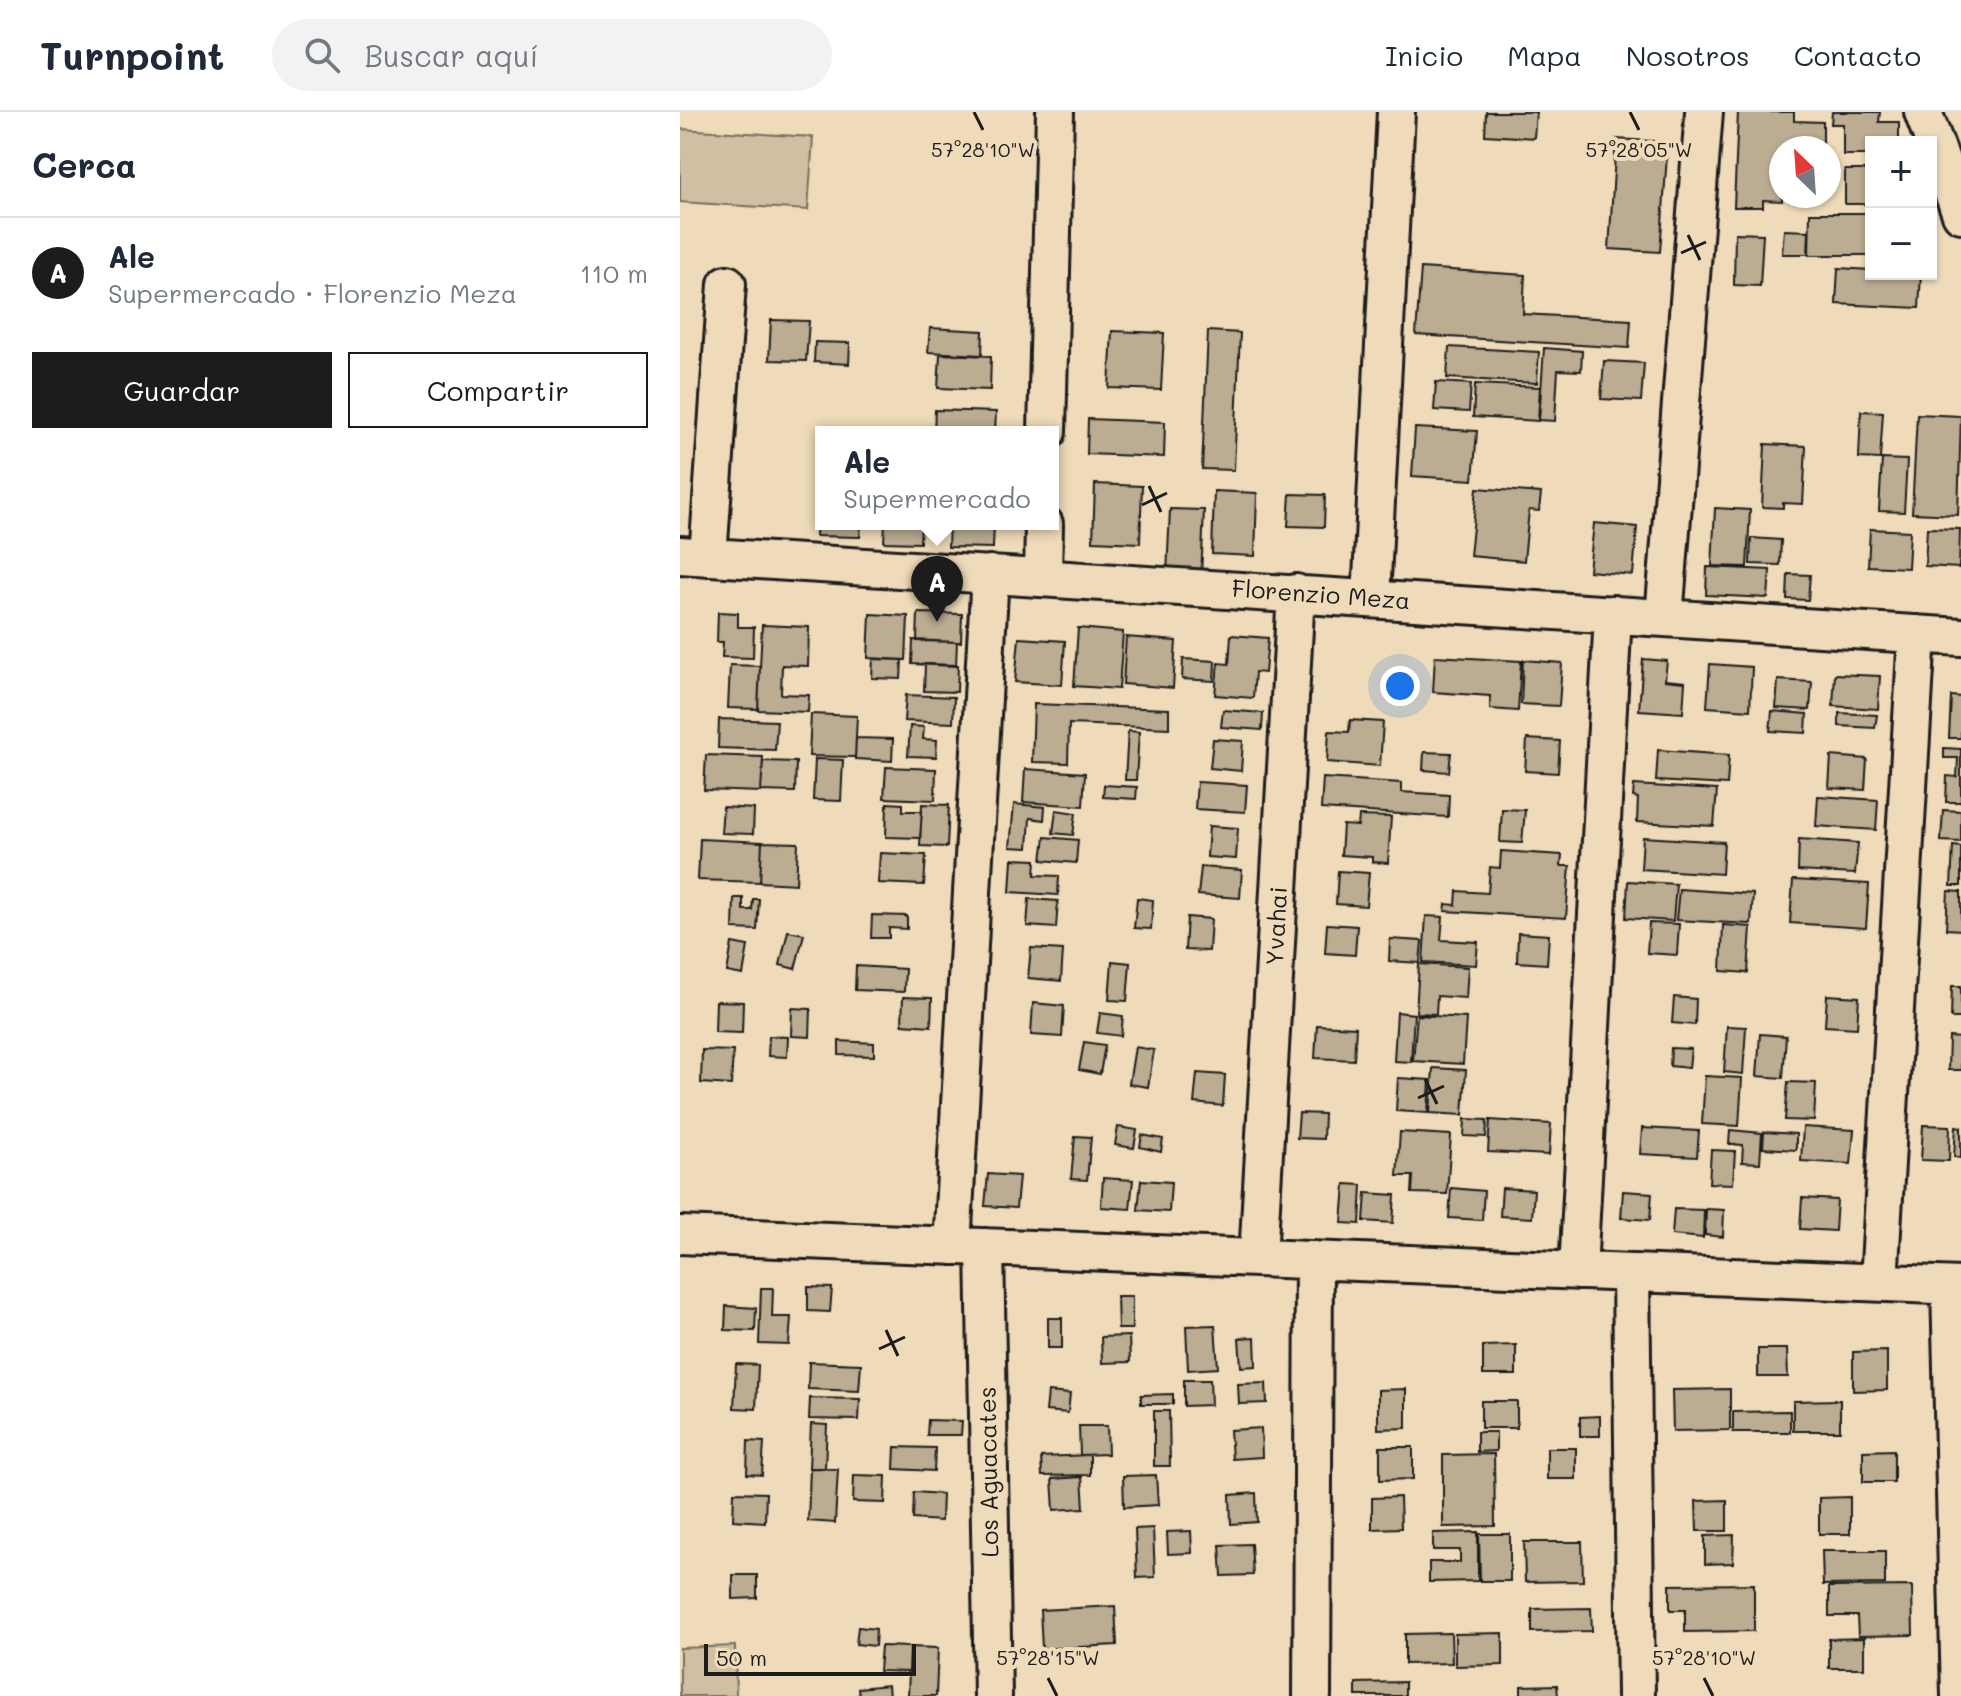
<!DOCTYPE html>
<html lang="es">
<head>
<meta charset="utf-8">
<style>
  body { margin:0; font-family:Mali,sans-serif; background:#f2f2f3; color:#1f2937 }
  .controls { position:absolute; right:24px; top:24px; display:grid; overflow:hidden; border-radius:0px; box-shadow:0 2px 6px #0004 }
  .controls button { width:72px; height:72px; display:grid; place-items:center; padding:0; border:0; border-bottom:2px solid #e0e1e3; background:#fff; color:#1f2937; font:40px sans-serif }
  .compass { position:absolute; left:1089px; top:24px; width:72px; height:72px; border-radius:50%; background:#fff; box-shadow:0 2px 6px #0004; rotate:335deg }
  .scale { position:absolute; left:24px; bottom:20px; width:212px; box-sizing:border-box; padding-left:8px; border:4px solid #1c1c1c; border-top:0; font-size:22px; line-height:28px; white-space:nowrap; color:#1c1c1c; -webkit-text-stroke:6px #efdbb9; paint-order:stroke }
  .you { position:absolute; left:720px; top:574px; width:28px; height:28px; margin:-20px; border:6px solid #fff; border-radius:50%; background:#1a73e8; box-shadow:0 0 0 12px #1a73e833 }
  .badge { display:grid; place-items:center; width:52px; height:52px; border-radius:50%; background:#1c1c1c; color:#fff; font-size:26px; font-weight:700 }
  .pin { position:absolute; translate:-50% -66px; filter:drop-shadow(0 2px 4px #0008) }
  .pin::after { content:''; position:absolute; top:42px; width:28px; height:24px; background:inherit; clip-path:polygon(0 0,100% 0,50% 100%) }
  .popup { position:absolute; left:135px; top:314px; width:244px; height:104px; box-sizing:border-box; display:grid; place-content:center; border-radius:0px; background:#fff; filter:drop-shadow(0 2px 6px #0005); font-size:26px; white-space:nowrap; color:#747a83 }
  .popup b { font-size:30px; color:#1f2937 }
  .popup::after { content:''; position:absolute; left:50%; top:100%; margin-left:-16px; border:16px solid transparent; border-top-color:#fff }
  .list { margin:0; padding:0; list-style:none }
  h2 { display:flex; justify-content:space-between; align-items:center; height:104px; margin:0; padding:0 32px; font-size:34px }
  h2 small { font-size:26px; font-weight:400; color:#747a83 }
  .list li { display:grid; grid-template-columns:52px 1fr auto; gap:24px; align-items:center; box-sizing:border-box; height:112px; padding:0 32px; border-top:2px solid #e0e1e3 }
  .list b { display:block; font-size:30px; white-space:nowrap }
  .list p { margin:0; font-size:26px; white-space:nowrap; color:#747a83 }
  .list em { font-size:26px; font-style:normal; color:#747a83 }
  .actions { display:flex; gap:16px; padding:24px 32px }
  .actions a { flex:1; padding:18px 0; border:2px solid #1c1c1c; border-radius:0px; text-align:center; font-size:28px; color:#1c1c1c }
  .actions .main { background:#1c1c1c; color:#fff }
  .icon { flex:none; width:44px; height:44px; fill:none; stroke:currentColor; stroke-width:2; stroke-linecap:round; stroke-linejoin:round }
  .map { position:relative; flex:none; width:1281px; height:1584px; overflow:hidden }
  header { display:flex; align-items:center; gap:48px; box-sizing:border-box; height:112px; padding:0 40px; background:#fff; border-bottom:2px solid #e0e1e3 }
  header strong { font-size:38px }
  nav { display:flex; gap:44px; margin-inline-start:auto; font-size:28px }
  .search { width:560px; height:72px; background:#f2f2f3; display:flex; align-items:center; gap:20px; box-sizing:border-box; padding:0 28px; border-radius:44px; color:#747a83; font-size:30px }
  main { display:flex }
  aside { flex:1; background:#fff }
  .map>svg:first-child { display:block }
  .green { fill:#d0bfa2; stroke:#766e5f; stroke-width:2 }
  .building { fill:#bbac92; stroke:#1c1c1c; stroke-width:2 }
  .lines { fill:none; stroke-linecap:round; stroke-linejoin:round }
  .minor-casing { stroke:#1c1c1c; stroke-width:42 }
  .minor { stroke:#efdbb9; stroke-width:36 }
  .ticks { fill:none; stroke:#1c1c1c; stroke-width:3 }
  .labels { text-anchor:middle; stroke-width:8; stroke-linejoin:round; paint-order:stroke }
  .street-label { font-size:24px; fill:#1c1c1c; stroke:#efdbb9 }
  .ticks-label { font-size:20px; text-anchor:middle; fill:#1c1c1c; stroke:#efdbb9; stroke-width:8; stroke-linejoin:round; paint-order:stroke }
</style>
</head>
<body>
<header>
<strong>Turnpoint</strong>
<div class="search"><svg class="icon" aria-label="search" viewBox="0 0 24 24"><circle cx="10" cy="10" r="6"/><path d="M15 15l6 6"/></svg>Buscar aquí</div>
<nav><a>Inicio</a><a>Mapa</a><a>Nosotros</a><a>Contacto</a></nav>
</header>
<main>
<aside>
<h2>Cerca<small></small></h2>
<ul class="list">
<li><span class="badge">A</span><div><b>Ale</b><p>Supermercado · Florenzio Meza</p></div><em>110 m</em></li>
</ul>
<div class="actions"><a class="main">Guardar</a><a>Compartir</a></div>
</aside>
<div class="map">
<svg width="1281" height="1584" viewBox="0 0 1281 1584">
  <rect width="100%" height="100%" fill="#efdbb9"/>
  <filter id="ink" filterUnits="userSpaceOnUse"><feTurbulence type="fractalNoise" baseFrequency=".0125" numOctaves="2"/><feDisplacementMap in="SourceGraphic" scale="16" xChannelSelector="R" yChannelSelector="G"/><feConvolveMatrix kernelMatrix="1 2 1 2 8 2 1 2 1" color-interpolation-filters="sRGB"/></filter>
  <g filter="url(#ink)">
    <path class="green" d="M0 17 133 25 128 98 0 90Z
      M55 1534 56 1584H0V1536Z"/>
    <path class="building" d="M806 0H856L854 26 805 23Z
      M1058 0H1114V9L1143 10V36H1101L1102 89 1083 88V95H1054Z
      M1152 0H1200L1199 10H1219V30H1191V43H1163V12H1151Z
      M936 27 988 30 980 140 929 137Z
      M1165 58H1191V92H1165Z
      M1130 101H1191V143H1129Z
      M1104 118 1129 119 1128 142H1102Z
      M1055 121 1083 122 1080 174 1054 173Z
      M741 156 845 163 843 202 951 208 949 236 736 223Z
      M1158 156 1191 158V162H1241L1239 196 1156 192Z
      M91 208 129 209 126 249 89 248Z
      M250 216 303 219 302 243 248 240Z
      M432 219 484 221 481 278 429 276Z
      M528 219 560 221 554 358 522 357Z
      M135 230 170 231 169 252 134 250Z
      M769 235 859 240 857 271 767 266Z
      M864 236 902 239 901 259 878 258 875 309 859 308Z
      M260 242 311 244 310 278 258 276Z
      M924 249 964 251 961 289 921 287Z
      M756 270 791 272 789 300 754 298Z
      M795 272 860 275 858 309 793 305Z
      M255 298 316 300 315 320H254Z
      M1181 299 1203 300 1200 347 1179 346Z
      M1237 302 1281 304 1278 403 1232 401Z
      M408 307 485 310 484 345 407 342Z
      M735 316 797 319 793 368 732 364Z
      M1085 332 1126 334 1123 392 1103 391V396L1082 395Z
      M1202 347 1227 348 1224 400 1199 399Z
      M139 359H141V412H181L180 425 136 424Z
      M415 372 462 374 460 431 413 429Z
      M797 376 861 381 859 399 849 398 844 449 790 444Z
      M534 379 577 381 575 444 532 442Z
      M610 382 645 383 644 415 608 414Z
      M1035 396 1070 398 1067 455 1032 454Z
      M490 397 524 398 521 465 487 463Z
      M914 411 957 415 953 463 909 459Z
      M205 412H241L240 431 204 430Z
      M269 412H314L313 436 268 435Z
      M1247 416 1280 417 1279 456 1245 454Z
      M1190 417 1230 419 1228 456 1188 454Z
      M1071 426 1101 428 1100 453 1070 452Z
      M1027 455 1090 458 1088 486 1026 483Z
      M1108 462 1130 463 1128 488 1107 487Z
      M38 500 58 501V515H74L73 546 42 545 43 530H37Z
      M238 501 282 502 281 530 237 529Z
      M190 502 228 504 226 548 188 546Z
      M82 513 129 515 128 554 102 553 101 582 129 583 128 600 78 598Z
      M398 516 443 520 439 577 394 574Z
      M551 523 588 526 585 561 575 560 573 586 535 583 538 551 549 552Z
      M446 525 496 529 493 576 443 572Z
      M339 526 385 529 382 573 335 570Z
      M233 528 277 530 276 554 232 552Z
      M755 544 841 549 838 599 810 597V584L753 580Z
      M193 547 222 548 221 567 192 566Z
      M503 547 535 549 534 569 502 567Z
      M963 547 987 549 985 568 1005 570 1003 601 959 598Z
      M843 548 882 551 879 594 841 592Z
      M245 552 278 553 277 580 244 579Z
      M1030 552 1072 555 1070 598 1027 595Z
      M50 553 80 554 78 597 48 596Z
      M1155 562 1200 564 1198 597 1153 594Z
      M1098 568 1132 570 1130 598 1096 596Z
      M226 583 274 585 273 611 224 609Z
      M1271 584 1281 585V626H1269Z
      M354 592 489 597V616L389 612 388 651 352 650Z
      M543 598 583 601 582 618 541 615Z
      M1092 599 1127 602 1126 621 1090 619Z
      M1159 601 1197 603 1195 616 1159 614Z
      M131 602 177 604 175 645 129 644Z
      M39 607 97 609 95 638 38 636Z
      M670 608 703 610 700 654 647 650 649 619 669 620Z
      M230 614 244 615 243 627 257 628 256 645 228 644Z
      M448 619 459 620 456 668H445Z
      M176 626 213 627 212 649 175 647Z
      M533 627 563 629 561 659 530 656Z
      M847 627 880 629 878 661 845 659Z
      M1264 636 1281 637V690H1266L1267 664 1277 665 1278 646H1264Z
      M978 638 1049 643 1047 673 976 669Z
      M744 640 771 641 769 660 743 658Z
      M26 643 83 645 81 680 24 678Z
      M1151 644 1187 647 1185 678 1149 676Z
      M135 647 163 648 161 689 133 688Z
      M83 649 116 650 115 680 81 679Z
      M206 655 256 657 255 688 204 686Z
      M345 657 405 661 403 694 343 690Z
      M643 666 721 671V680L769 683 768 705 641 697Z
      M517 670 567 673 565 700 515 697Z
      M424 673 457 675 456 687 423 685Z
      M954 673 1037 678 1034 714 957 710 958 686 953 685Z
      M1138 684 1198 688 1196 718 1136 714Z
      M207 691 223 692V699H242L240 726 206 725Z
      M242 692 269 693 267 735 240 734Z
      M334 692 365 695 364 708 350 706 348 736 330 735Z
      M43 695 74 697 73 722 41 721Z
      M822 697 845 698 842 731 820 730Z
      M376 698 396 701 393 723 373 721Z
      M1263 698 1281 699V730L1261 729Z
      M679 704 711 705 708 751 692 750V745L661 743 663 713 678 714Z
      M529 714 558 716 556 747 527 745Z
      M365 725 398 728 396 751 362 748Z
      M963 725 1044 730 1042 762 961 757Z
      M20 727 82 730 80 770 18 768Z
      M1119 727 1178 731 1175 762 1118 759Z
      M82 730 118 731 116 772 80 770Z
      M1273 734 1281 735V774H1271Z
      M821 739 882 743 881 754H890L886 806 765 799 766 792 776 793 777 779 808 781 810 755 820 756Z
      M200 741 246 743 244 773 198 771Z
      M332 747 356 748 355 763 379 764 378 783 330 780Z
      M521 755 562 758 560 786 518 783Z
      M658 759 689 761 686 794 656 792Z
      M1113 768 1189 772 1186 816 1110 811Z
      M948 769 996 772 993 809 946 806Z
      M999 777 1073 782 1071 812 996 808Z
      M1268 779 1281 780V818L1266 817Z
      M54 786H63V798H72L73 787H79L77 818 53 817Z
      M457 786 473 788 471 817 454 816Z
      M349 787 378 789 376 816 347 814Z
      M192 803 227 804V817L209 816V826H191Z
      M746 804 763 805 761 828 798 830 796 853 743 850Z
      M507 805 531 807 529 839 505 838Z
      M969 811 999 812 997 843 967 841Z
      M647 812 677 814 675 843 645 841Z
      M1043 813 1071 815 1068 861 1041 859Z
      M108 819 124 822 115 857 100 853Z
      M838 821 869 823 867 852 837 850Z
      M710 827 742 829 740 851 709 849Z
      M52 831 68 834 63 863 47 860Z
      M351 836 383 838 381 869 348 866Z
      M432 849 450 851 447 889 429 888Z
      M739 852 788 855 786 886 757 884 756 902 736 901Z
      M176 854 225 857 224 880 175 878Z
      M1272 874H1281V906H1271Z
      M1147 883 1179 885 1177 916 1145 914Z
      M223 885 252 886 251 914 222 912Z
      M994 885 1016 887 1015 913 992 911Z
      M36 889 63 890 62 921 35 920Z
      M353 891 384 894 382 925 351 923Z
      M112 896 131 897 130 925 111 924Z
      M717 900 734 902 731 950 714 949Z
      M420 901 443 904 441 924 417 921Z
      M737 903 786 906 783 952 733 949Z
      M637 913 676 915 674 948 635 946Z
      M1047 914 1066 915 1063 962 1044 960Z
      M1080 922 1106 924 1103 966 1077 964Z
      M89 924 108 925 107 945 88 944Z
      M1269 925 1281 926V958H1268Z
      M159 929 194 931V944L159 943Z
      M404 930 425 933 420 962 399 958Z
      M455 935 474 938 468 975 449 972Z
      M991 936 1011 937 1009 956 990 954Z
      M22 938 53 939 51 973 21 971Z
      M753 956 786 958 783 1003 750 1001Z
      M517 961 545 963 543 994 514 991Z
      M1025 964 1062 966 1059 1014 1022 1012Z
      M718 966 750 968 748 1001 716 999Z
      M1108 970 1136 971 1134 1009 1105 1008Z
      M619 1001 644 1002 643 1027 617 1026Z
      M785 1007 807 1008 806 1025 784 1024Z
      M810 1008 871 1012 869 1043 808 1040Z
      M1243 1013 1270 1014 1269 1049 1241 1048Z
      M1276 1014 1281 1015V1046L1274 1045Z
      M438 1015 457 1018 454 1036 435 1033Z
      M1123 1015 1174 1018 1171 1052 1121 1049Z
      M962 1016 1019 1019 1017 1045 960 1042Z
      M1050 1018 1082 1021 1080 1051 1062 1050 1063 1033 1049 1032Z
      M720 1020 771 1023 767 1082 732 1081 733 1064H717Z
      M1084 1020 1116 1022V1038L1083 1036Z
      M462 1023 483 1027 481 1040 460 1035Z
      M395 1024 411 1025 407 1068 391 1067Z
      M1031 1038 1055 1039 1053 1072 1029 1071Z
      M308 1062 339 1064 336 1096 305 1094Z
      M423 1066 453 1068 450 1097 421 1095Z
      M461 1068 491 1070 489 1100 458 1098Z
      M665 1072 682 1073 680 1112 662 1111Z
      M771 1076 804 1079 802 1108 769 1106Z
      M822 1076 854 1078 852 1106 820 1104Z
      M943 1079 972 1081 970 1108 941 1106Z
      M686 1081 715 1083 713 1111 684 1109Z
      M1122 1086 1157 1088 1155 1119 1120 1117Z
      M994 1097 1024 1098 1023 1126 992 1123Z
      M1026 1097 1044 1098 1043 1125 1025 1123Z
      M128 1175 152 1176 150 1200 128 1199Z
      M81 1176H93L92 1205H111L109 1233 79 1232Z
      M437 1184H452V1217H438Z
      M46 1194 76 1196 75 1219 45 1218Z
      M368 1206H382V1236H368Z
      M535 1213 538 1256 508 1258 506 1214Z
      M449 1224 450 1250 422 1251 421 1225Z
      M575 1225 576 1254 561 1255 559 1226Z
      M836 1233V1263H803V1234Z
      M1078 1237H1107L1108 1265H1078Z
      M1207 1239V1278L1173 1279V1240Z
      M129 1250 181 1252 179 1279 128 1277Z
      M56 1252 78 1253 76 1297 54 1296Z
      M504 1268H530L531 1293 504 1294Z
      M586 1271 587 1291 559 1292 558 1272Z
      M726 1277V1316L698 1317V1278Z
      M1050 1277V1318L993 1319 992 1278Z
      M368 1280 390 1282 388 1301 366 1299Z
      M493 1282V1292H461V1283Z
      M130 1286 180 1287 179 1308 129 1307Z
      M1160 1288V1319H1113V1289Z
      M801 1289H837V1316H801Z
      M474 1299H489L490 1354H474Z
      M1110 1299V1320H1053V1300Z
      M920 1304V1324H900V1305Z
      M248 1308 282 1309 281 1323H247Z
      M131 1312 147 1313 145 1356H129Z
      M399 1314H427L428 1342 400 1343Z
      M581 1316 582 1345 552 1347 550 1318Z
      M797 1320H816V1339L797 1340Z
      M68 1329 84 1330 82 1363 67 1362Z
      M215 1335 255 1336 254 1359 214 1357Z
      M700 1335H733V1367L700 1368Z
      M867 1336H896V1367H867Z
      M1214 1338V1370H1183V1339Z
      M814 1342 815 1414 763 1415V1343Z
      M410 1343V1363L362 1364 361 1345Z
      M130 1356 158 1357 155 1411 128 1409Z
      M174 1363 206 1364 205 1391 173 1390Z
      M476 1363 478 1393 444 1395 443 1364Z
      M402 1365 404 1396 374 1398 372 1367Z
      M54 1380 86 1381 85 1410 53 1408Z
      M234 1380 262 1382 261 1409 233 1407Z
      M576 1381 577 1410 551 1412 550 1383Z
      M720 1385 721 1416 692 1417V1386Z
      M1170 1385V1422H1139V1386Z
      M1047 1388V1419H1017L1016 1389Z
      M473 1416 475 1465 457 1466 455 1417Z
      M511 1419 512 1441 488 1442 487 1420Z
      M798 1420V1469L749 1470V1450H780V1438H753V1421Z
      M799 1422H830V1469H800Z
      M1054 1423 1053 1451 1025 1452V1424Z
      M844 1430H902L903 1469 845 1470Z
      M571 1432 573 1463 542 1464 540 1433Z
      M1142 1439H1205V1472L1143 1473Z
      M53 1463H77V1486L53 1487Z
      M1074 1472V1519L1005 1520V1498H990V1473Z
      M1232 1474 1233 1523 1178 1524 1177 1504H1149V1475Z
      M435 1494 437 1533 362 1537 360 1498Z
      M911 1496 912 1519 852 1520V1497Z
      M178 1515 196 1517 195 1534 176 1532Z
      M771 1521 772 1551 725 1552V1522Z
      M823 1521V1553L775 1554V1522Z
      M1184 1526V1556H1149V1527Z
      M201 1534 230 1535 229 1560 199 1559Z
      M230 1535 258 1536 256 1584H228Z
      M725 1570V1584H676V1571Z
      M208 1573 209 1584H179L178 1576Z
      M877 1573 878 1584H841V1574Z"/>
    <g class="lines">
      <defs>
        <path id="minor" d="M1243 0 1281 102
          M367 320 375 0
          M0 443 1281 525
          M28 445 47 172
          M363 465 364 412
          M691 486 716 0
          M984 506 1024 0
          M0 1123 1281 1174
          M272 1134 310 462
          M305 1135 313 1584
          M578 1146 616 481
          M898 1159 933 502
          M951 1161 956 1584
          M1199 1170 1237 522
          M1270 1174 1280 1584
          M632 1584 634 1148"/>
      </defs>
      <use href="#minor" class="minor-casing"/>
      <use href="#minor" class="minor"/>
    </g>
  </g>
  <path class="ticks" d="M294 0 303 18M950 0 959 18M1008 123 1020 148M1001 141 1026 130M469 374 481 400M462 393 487 381M745 967 757 992M738 986 764 974M206 1218 218 1244M199 1237 225 1225M368 1566 377 1584M1024 1566 1033 1584"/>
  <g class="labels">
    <g class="street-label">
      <text transform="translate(641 483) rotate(4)" y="8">Florenzio Meza</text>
      <text transform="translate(597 814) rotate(-87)" y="8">Yvahai</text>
      <text transform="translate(309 1360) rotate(-91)" y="8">Los Aguacates</text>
    </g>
  </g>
  <g class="ticks-label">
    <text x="303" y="45">57°28'10"W</text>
    <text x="959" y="45">57°28'05"W</text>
    <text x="368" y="1553">57°28'15"W</text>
    <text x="1024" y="1553">57°28'10"W</text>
  </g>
</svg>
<div class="controls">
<button>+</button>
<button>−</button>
</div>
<svg class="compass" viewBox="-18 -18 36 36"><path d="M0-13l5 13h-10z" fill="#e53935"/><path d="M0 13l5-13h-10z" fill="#747a83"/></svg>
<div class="scale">50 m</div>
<div class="you"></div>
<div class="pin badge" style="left:257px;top:510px">A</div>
<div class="popup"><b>Ale</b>Supermercado</div>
</div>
</main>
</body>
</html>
